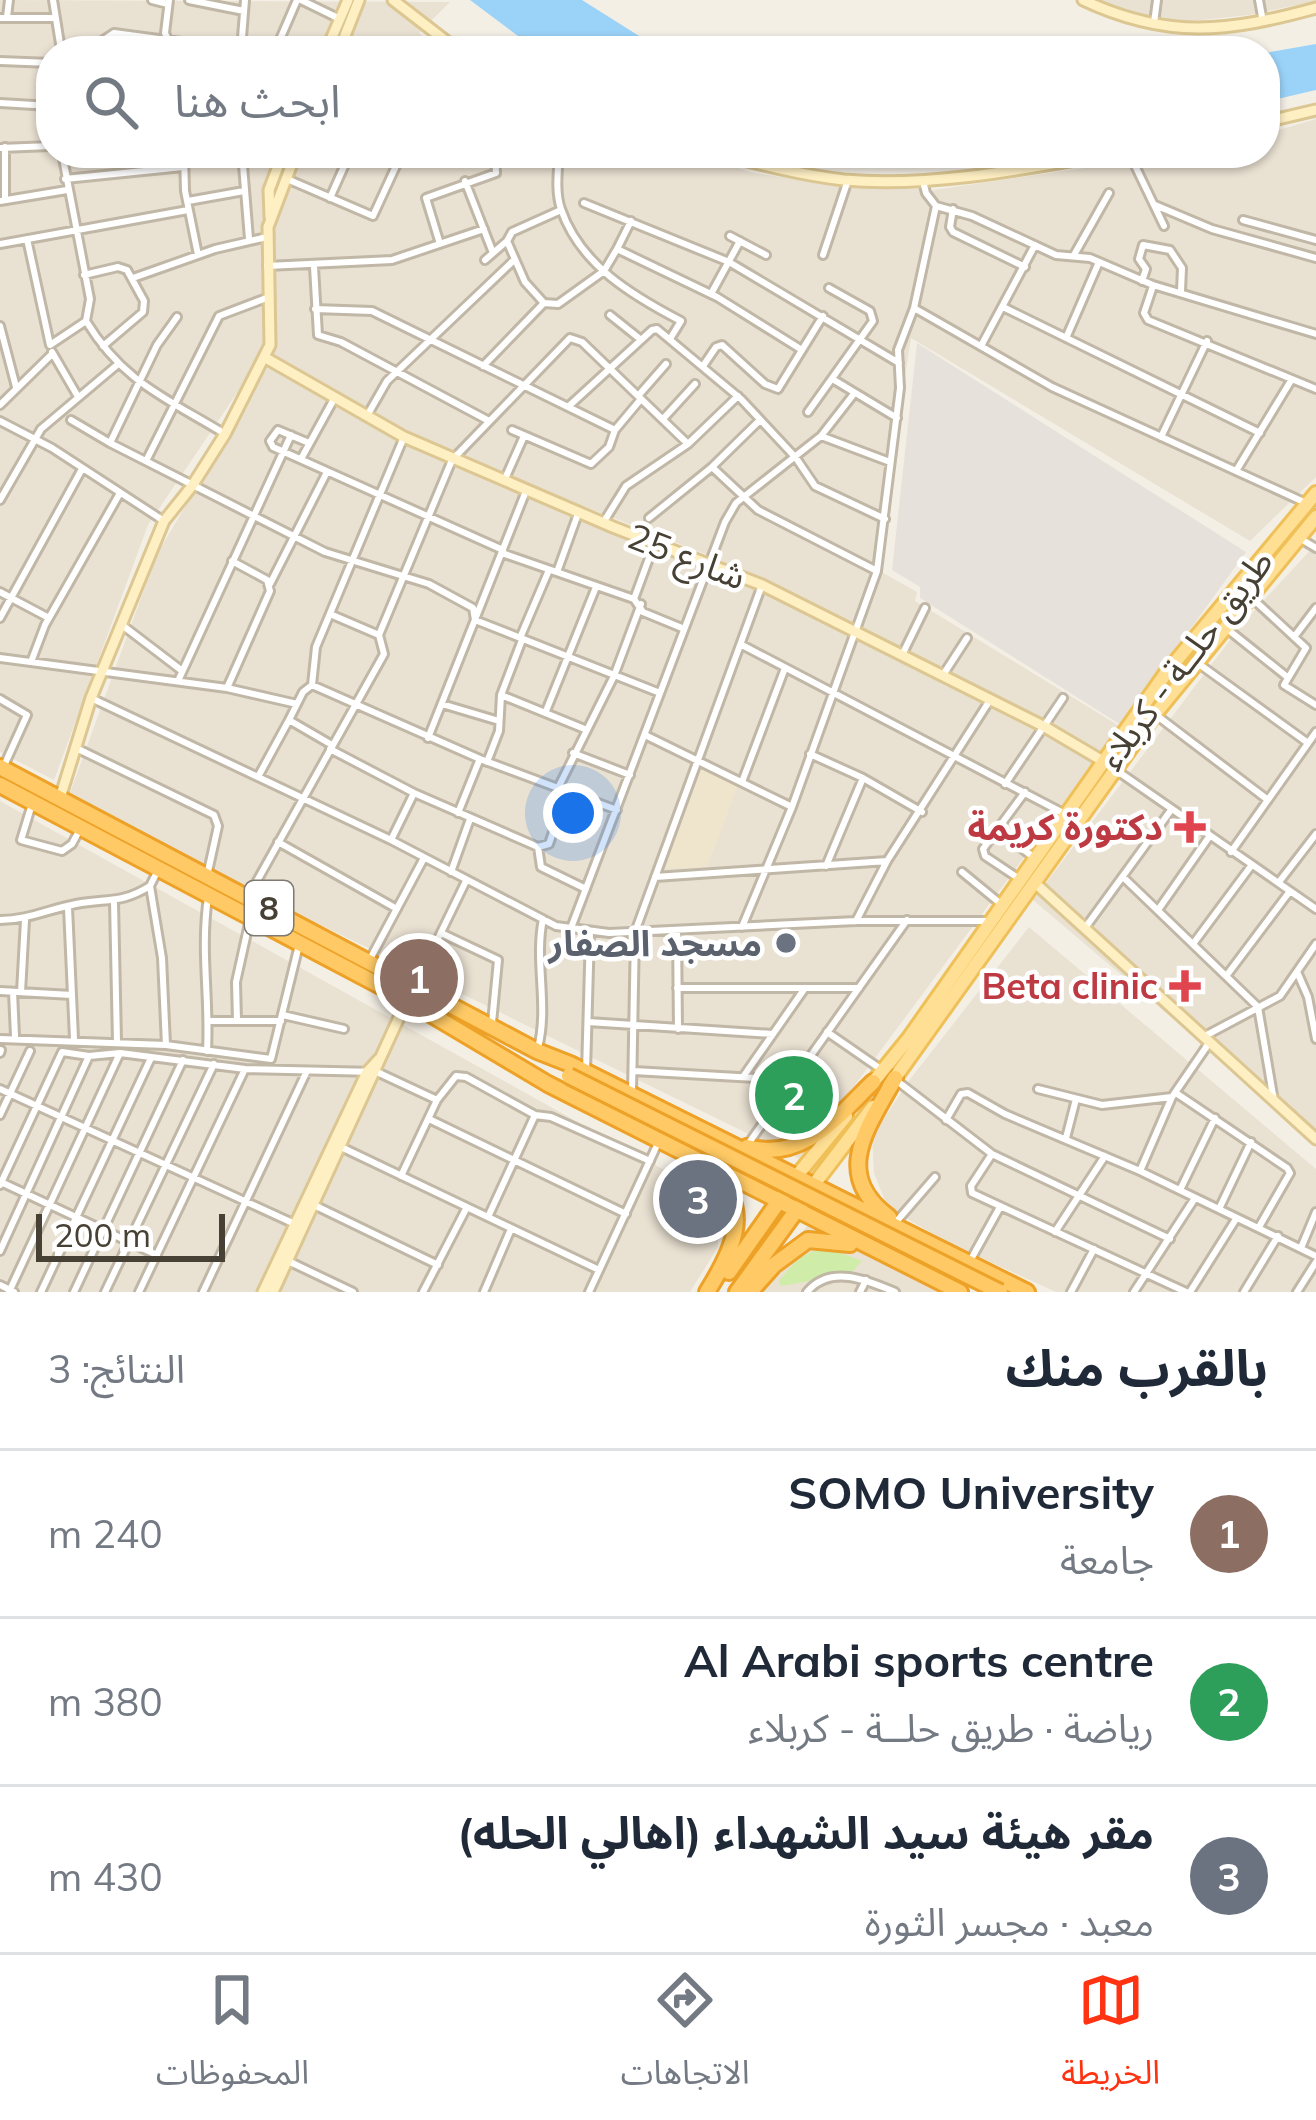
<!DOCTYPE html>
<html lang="ar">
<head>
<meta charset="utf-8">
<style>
  body { margin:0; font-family:Mulish,"Noto Sans Arabic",sans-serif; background:#f2f2f3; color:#1f2937; direction:rtl }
  .scale { position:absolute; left:36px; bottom:30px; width:189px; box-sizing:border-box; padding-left:12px; border:6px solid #474034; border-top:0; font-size:33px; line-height:42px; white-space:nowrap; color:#474034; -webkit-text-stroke:9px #fff; paint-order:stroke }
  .you { position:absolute; left:573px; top:813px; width:42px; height:42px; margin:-30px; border:9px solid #fff; border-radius:50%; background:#1a73e8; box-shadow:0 0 0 18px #1a73e833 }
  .badge { display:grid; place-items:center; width:78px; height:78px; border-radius:50%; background:#ff3211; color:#fff; font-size:39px; font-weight:700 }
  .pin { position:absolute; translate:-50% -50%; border:6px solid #fff; box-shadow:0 3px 12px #0006 }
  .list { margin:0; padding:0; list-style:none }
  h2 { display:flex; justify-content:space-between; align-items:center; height:156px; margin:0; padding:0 48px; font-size:51px }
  h2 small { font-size:39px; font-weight:400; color:#747a83 }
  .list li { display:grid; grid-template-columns:78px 1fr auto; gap:36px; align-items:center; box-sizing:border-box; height:168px; padding:0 48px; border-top:3px solid #e0e1e3 }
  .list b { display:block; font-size:45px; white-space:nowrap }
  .list p { margin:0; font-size:39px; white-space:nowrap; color:#747a83 }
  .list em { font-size:39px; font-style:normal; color:#747a83 }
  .icon { flex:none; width:66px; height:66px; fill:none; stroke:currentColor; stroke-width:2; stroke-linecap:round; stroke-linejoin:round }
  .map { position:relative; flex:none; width:1316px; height:1292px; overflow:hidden; direction:ltr }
  .search { position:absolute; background:#fff; box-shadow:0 3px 9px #0004; left:36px; right:36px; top:36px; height:132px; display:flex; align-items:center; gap:30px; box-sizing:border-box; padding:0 42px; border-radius:48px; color:#747a83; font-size:45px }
  .sheet { height:660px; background:#fff }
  nav { display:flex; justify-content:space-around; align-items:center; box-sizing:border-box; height:168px; border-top:3px solid #e0e1e3; background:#fff; font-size:33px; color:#747a83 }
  nav a { display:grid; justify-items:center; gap:6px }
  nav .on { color:#ff3211 }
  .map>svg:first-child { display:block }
  .residential { fill:#e9e1d2 }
  .industrial { fill:#e6e1da }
  .education { fill:#efe5cd }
  .green { fill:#cfeda9 }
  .water { fill:#9bd3f8 }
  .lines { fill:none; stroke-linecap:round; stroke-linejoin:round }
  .street-casing { stroke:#c1b7a7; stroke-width:12 }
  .secondary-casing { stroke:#dcc792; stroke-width:15 }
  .primary-casing { stroke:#f0c058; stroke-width:18 }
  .highway-casing { stroke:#eda126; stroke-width:20 }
  .street { stroke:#fff; stroke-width:6 }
  .secondary { stroke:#fff0c4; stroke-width:9 }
  .primary { stroke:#ffdf93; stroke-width:12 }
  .highway { stroke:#ffca65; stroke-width:14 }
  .highway-bridge-casing { stroke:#eda126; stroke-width:20; stroke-linecap:butt }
  .highway-bridge { stroke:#ffca65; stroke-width:14 }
  .health-dot { fill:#e0444e; stroke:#fff; stroke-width:4.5 }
  .worship-dot { fill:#6b7280; stroke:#fff; stroke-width:4.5 }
  .labels { text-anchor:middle; stroke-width:9; stroke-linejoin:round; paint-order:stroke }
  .shield { fill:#fff; stroke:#7e7971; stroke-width:3 }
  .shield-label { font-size:33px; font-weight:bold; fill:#474034 }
  .street-label { font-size:36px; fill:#474034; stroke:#fff }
  .health-label { font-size:36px; font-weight:bold; fill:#be3a42; stroke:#fff; text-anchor:end }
  .worship-label { font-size:36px; font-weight:bold; fill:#5b616d; stroke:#fff; text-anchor:end }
</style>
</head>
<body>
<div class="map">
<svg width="1316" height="1292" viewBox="0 0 1316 1292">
  <rect width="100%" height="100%" fill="#f4efe5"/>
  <path class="residential" d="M0 0 450 2 419 33 441 51H51V153H693L750 172 818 183 933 190 1188 153H1265V134L1316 119V477L1250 541 911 338 877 559 851 626 713 557 458 457 261 357 148 525 54 780 0 752Z
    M1096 0H1316V1L1249 15 1152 25Z
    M268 367 457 465 720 567 859 636 878 570 917 592 915 601 1121 727 800 1159 67 801 157 554Z
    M1316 544V1140L1033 900 1243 623Z
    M0 801 684 1181 707 1201 718 1222V1247L690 1292H0Z
    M1029 927 1316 1169V1292H1056L953 1245 888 1208 874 1173 872 1136 911 1078Z
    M809 1223 955 1292H760Z"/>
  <path class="industrial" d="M917 343 1246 552 1121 725 920 598V587L892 570Z"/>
  <path class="education" d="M702 767 738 786 707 867 664 869Z"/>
  <path class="green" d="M827 1248 862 1261 850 1274 781 1286 779 1281C794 1262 803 1252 827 1248Z"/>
  <path class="water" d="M470 0H582L663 51H538Z
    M1316 44V90L1265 102V53Z"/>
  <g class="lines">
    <defs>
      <path id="street" d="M53 0 61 50
        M152 0 168 4
        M169 0 165 33 173 51
        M189 0 244 11
        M301 0 340 19
        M1259 0 1263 22
        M7 17 9 0
        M0 18H55
        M1154 23 1157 0
        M61 47H93L114 33 241 50
        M241 50 245 0
        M275 51 297 0
        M0 61 51 63
        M0 103 51 106
        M0 148 51 146
        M62 153 90 299 86 321C123 382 166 398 225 434
        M184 153 185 191 198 255
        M242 153 249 239
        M559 153C558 171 555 192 561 209 580 265 633 296 681 321L670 339
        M1129 153 1164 226
        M65 179 183 167
        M287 179 373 216 402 153
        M465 181 493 253
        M330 198 350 153
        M5 200V147
        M0 201 67 190
        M188 201 244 191
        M584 203 729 262 899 363
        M1155 205 1212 229 1316 258
        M936 206 972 216 1056 255 1090 258 1153 285 1316 334
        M953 209 950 227 953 232 1025 267
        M1243 220 1316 240
        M631 221 617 249 717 297 802 350
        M730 236 766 255
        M27 239 50 345 86 321
        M0 244 188 210
        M440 244 426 198 496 173 495 153
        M823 255 848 180
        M1074 255 1109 193
        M485 260 507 241
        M267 266 392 260 484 229
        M314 267 318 335 341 342 489 421
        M84 275 118 267 127 270 144 301 143 312 103 346
        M133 278 215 249 267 237
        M1142 281 1146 269 1139 259 1143 245 1170 250 1182 268 1181 291
        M1153 286 1144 313 1148 320 1316 389
        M711 294 740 241
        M544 303 525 282 507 241 512 232 561 210
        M1003 307 1260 433
        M914 308 1052 387 1306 503
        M315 309 372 311 615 430
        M610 315 640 339
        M0 326 16 387
        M1066 338 1099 262
        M981 346 1035 245
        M52 352 77 395
        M483 366 544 303 558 304 604 271 617 249
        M703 366 716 347 722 345 765 384 778 389 823 316
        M834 380 897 418
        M638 396 666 364
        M0 405 52 354
        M569 406 652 330 657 329 741 399 796 458 815 486 885 519
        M808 412 873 321 870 311 829 288
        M368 414 387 381 513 261
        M663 419 695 384
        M71 420 110 443 157 345 177 317
        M0 421 52 448 164 521
        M512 430 591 464 609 447 615 430 641 399
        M821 436 890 462
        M1161 437 1207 341
        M110 443 325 552 429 584 473 608 475 620 660 693
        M309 443 278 430 270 441 273 447 503 550
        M301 459 334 399
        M146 461 219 316 269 297
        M712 467 758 510 875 570
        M1236 471 1292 379
        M504 481 524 436
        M0 500 41 429 117 365
        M649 518 712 467 760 420
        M603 523 626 486 688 444 738 396
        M1301 539 1316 548
        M502 553 634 599 643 612 682 628
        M557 572 579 511
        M270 584 327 472
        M0 592 49 618
        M1252 598 1306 648 1284 685 1316 705
        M634 599 655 542
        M0 618 82 469
        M122 625 181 670
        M1226 628 1286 676
        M379 635 452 460 570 338 582 342 688 444
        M1294 637 1316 608
        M520 638 549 570
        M742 645 1065 814
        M903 653 925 608
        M0 658 227 688 297 704
        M31 662 45 625 120 493
        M1199 664 1308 743
        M943 675 967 638
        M178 681 291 435
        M312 685 316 647 404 437
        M227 688 270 591 267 580 232 561
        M501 695 587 730 614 676 641 604
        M91 698 391 840 556 926 609 933 856 921H987
        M0 699 27 715 3 768
        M442 704 499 721
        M546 711 596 587
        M1156 715 1268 800
        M645 735 792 807
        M428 738 526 491
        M332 745 289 720 303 692 312 685 480 759 617 810
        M76 748 214 815 218 826 207 876
        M330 749 414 793 538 847 549 844 566 793
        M573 753 630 775
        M810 754 863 778 922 812
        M487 762 499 731 501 695 522 640
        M1116 770 1316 909
        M259 775 289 720
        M742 782 785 668
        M1005 784 1063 698
        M558 788 587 730
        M32 804 21 840 62 851 72 844 79 831
        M458 813 479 761
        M996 829 1036 859
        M392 838 414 793
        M278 842 397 909
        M538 847 541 867 586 889
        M1231 852 1316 732
        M826 866 863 778
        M157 872 150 886 162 958 166 1045
        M451 872 470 819
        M962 872 1001 904
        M655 877 887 861
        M1123 877 1258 1007 1274 1101
        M1021 880 985 856 983 849 1025 792
        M1279 882 1316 834
        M248 897 384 654 379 635 330 614
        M114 902 117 1042
        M68 907 74 1039
        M1158 910 1209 837
        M0 920C28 920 49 909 76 904 108 898 121 904 150 886
        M856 921 887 861 990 700
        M742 927 792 807 877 571 900 388 898 350 914 308 936 206 926 193 923 181
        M571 928 725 522 736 503 821 436 853 395
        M1085 928 1171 810
        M677 931 678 1029
        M441 933 498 960 492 1023
        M1193 944 1251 866
        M369 961 424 858
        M1298 974 1308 997 1316 1039
        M1227 975 1290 891
        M415 986 466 881
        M677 988H859
        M0 991 72 995
        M13 992 15 1036
        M21 992 25 920
        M283 1015 344 1029
        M209 1021H281
        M237 1021 236 982 250 919
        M588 1022 773 1034
        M827 1032 882 1070
        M1203 1037 1280 996 1316 944
        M0 1039 166 1045 271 1059 299 945
        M538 1048C549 1005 534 961 543 919
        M207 1051C210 997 200 952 208 897
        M0 1053 1 1050
        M634 1071 792 1080
        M586 1072 590 932
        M743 1077 805 988
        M897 1081 992 1154 1170 1239
        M0 1089 297 1225
        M1038 1089 1102 1105 1172 1097
        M632 1093 635 932 762 585
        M1176 1093 1287 1168 1290 1173 1259 1227
        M0 1115 30 1051
        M429 1119 626 1214
        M946 1120 961 1094 968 1093 1005 1114 1140 1171 1316 1256
        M1066 1138 1076 1099
        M341 1147 599 1270
        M746 1147 907 920
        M992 1154 971 1186 972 1193 1186 1292
        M1140 1171 1172 1097 1209 1043
        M401 1176 437 1100 456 1076 466 1077 535 1115 551 1117 650 1161
        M3 1183 157 1255
        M0 1185 62 1052 89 1056 120 1053 245 1069 377 1072 437 1100
        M1180 1190 1215 1118
        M314 1205 438 1265
        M1219 1209 1251 1142
        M488 1217 535 1115
        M896 1222 935 1177
        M1055 1232 1105 1156
        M1301 1248 1316 1212
        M0 1251 89 1056
        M288 1261 353 1292
        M970 1261 1000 1207
        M0 1285 14 1292
        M9 1292 120 1053
        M41 1292 151 1058
        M74 1292 183 1060
        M105 1292 214 1064
        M139 1292 245 1069
        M203 1292 306 1073
        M423 1292 467 1207
        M484 1292 511 1229
        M589 1292 658 1143
        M807 1292C830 1264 867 1280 895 1292
        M860 1292 866 1280
        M1071 1292 1094 1249
        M1134 1292 1195 1198
        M1190 1292 1236 1219
        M1244 1292 1278 1236
        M1297 1292 1316 1262"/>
      <path id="secondary" d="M393 0 459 51
        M1083 0C1168 40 1228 32 1316 8
        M326 51 348 0
        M339 51 359 0
        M1265 122 1316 110
        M716 153C758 164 801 175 844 180 930 188 1030 168 1115 153
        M270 217 269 190 283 153
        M264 357 404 437 613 527 762 585 1045 727 1106 763
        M60 798 91 698 164 521 192 486 225 434 270 345 268 227 296 153
        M1034 882 1316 1139
        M263 1292 367 1072 379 1059
        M273 1292 407 1000"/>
      <path id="primary" d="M870 1086 909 1038 1166 673 1316 493
        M889 1086 1155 714 1316 517
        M795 1178 846 1116
        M812 1187 873 1107"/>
      <path id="highway" d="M0 767 537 1051 570 1064 1027 1292
        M0 785 407 1000 548 1084 960 1292
        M747 1147C803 1162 837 1117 873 1082
        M889 1217C831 1174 868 1127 895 1078
        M729 1272 795 1178
        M707 1292C730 1255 756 1208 712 1175
        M737 1292 801 1204
        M750 1292 774 1265 808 1240 850 1244"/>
    </defs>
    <use href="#street" class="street-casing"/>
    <use href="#secondary" class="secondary-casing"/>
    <use href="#primary" class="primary-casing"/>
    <use href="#highway" class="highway-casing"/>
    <use href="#street" class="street"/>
    <use href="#secondary" class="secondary"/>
    <use href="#primary" class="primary"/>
    <use href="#highway" class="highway"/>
    <defs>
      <path id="highway-bridge" d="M569 1076 1000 1292"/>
    </defs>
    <use href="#highway-bridge" class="highway-bridge-casing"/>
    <use href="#highway-bridge" class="highway-bridge"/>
  </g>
  <g class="health-dot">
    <path d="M1184 809h12v12h12v12h-12v12h-12v-12h-12v-12h12z"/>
    <path d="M1179 968h12v12h12v12h-12v12h-12v-12h-12v-12h12z"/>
  </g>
  <circle class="worship-dot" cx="786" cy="943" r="12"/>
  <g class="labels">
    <rect class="shield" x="245" y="881" width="48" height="54" rx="9"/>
    <g class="shield-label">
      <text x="269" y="920">8</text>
    </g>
    <g class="street-label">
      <text transform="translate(687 556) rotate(21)" y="13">شارع 25</text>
      <text transform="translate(1185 659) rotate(-53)" y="13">طريق حلــة - كربلاء</text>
    </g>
    <g class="health-label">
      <text x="1163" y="840">دكتورة كريمة</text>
      <text x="1158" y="999">Beta clinic</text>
    </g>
    <g class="worship-label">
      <text x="762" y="956">مسجد الصفار</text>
    </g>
  </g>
</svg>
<div class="scale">200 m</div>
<div class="you"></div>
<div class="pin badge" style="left:419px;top:978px;background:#8d6e63">1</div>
<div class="pin badge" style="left:794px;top:1095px;background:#2e9e5b">2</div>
<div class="pin badge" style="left:698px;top:1199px;background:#6b7280">3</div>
<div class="search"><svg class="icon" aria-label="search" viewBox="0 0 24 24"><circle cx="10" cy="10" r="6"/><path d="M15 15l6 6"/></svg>ابحث هنا</div>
</div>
<section class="sheet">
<h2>بالقرب منك<small>النتائج: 3</small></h2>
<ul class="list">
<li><span class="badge" style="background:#8d6e63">1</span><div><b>SOMO University</b><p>جامعة</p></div><em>240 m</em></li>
<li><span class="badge" style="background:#2e9e5b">2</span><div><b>Al Arabi sports centre</b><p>رياضة · طريق حلــة - كربلاء</p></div><em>380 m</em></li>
<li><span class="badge" style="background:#6b7280">3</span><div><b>مقر هيئة سيد الشهداء (اهالي الحله)</b><p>معبد · مجسر الثورة</p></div><em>430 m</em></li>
</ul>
</section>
<nav>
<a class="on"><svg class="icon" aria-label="map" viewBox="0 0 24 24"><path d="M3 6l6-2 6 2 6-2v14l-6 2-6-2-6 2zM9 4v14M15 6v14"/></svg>الخريطة</a>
<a><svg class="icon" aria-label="directions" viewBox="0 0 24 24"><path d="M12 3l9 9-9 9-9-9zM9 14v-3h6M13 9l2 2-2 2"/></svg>الاتجاهات</a>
<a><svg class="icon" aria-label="saved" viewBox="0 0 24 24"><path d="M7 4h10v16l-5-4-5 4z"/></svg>المحفوظات</a>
</nav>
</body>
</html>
